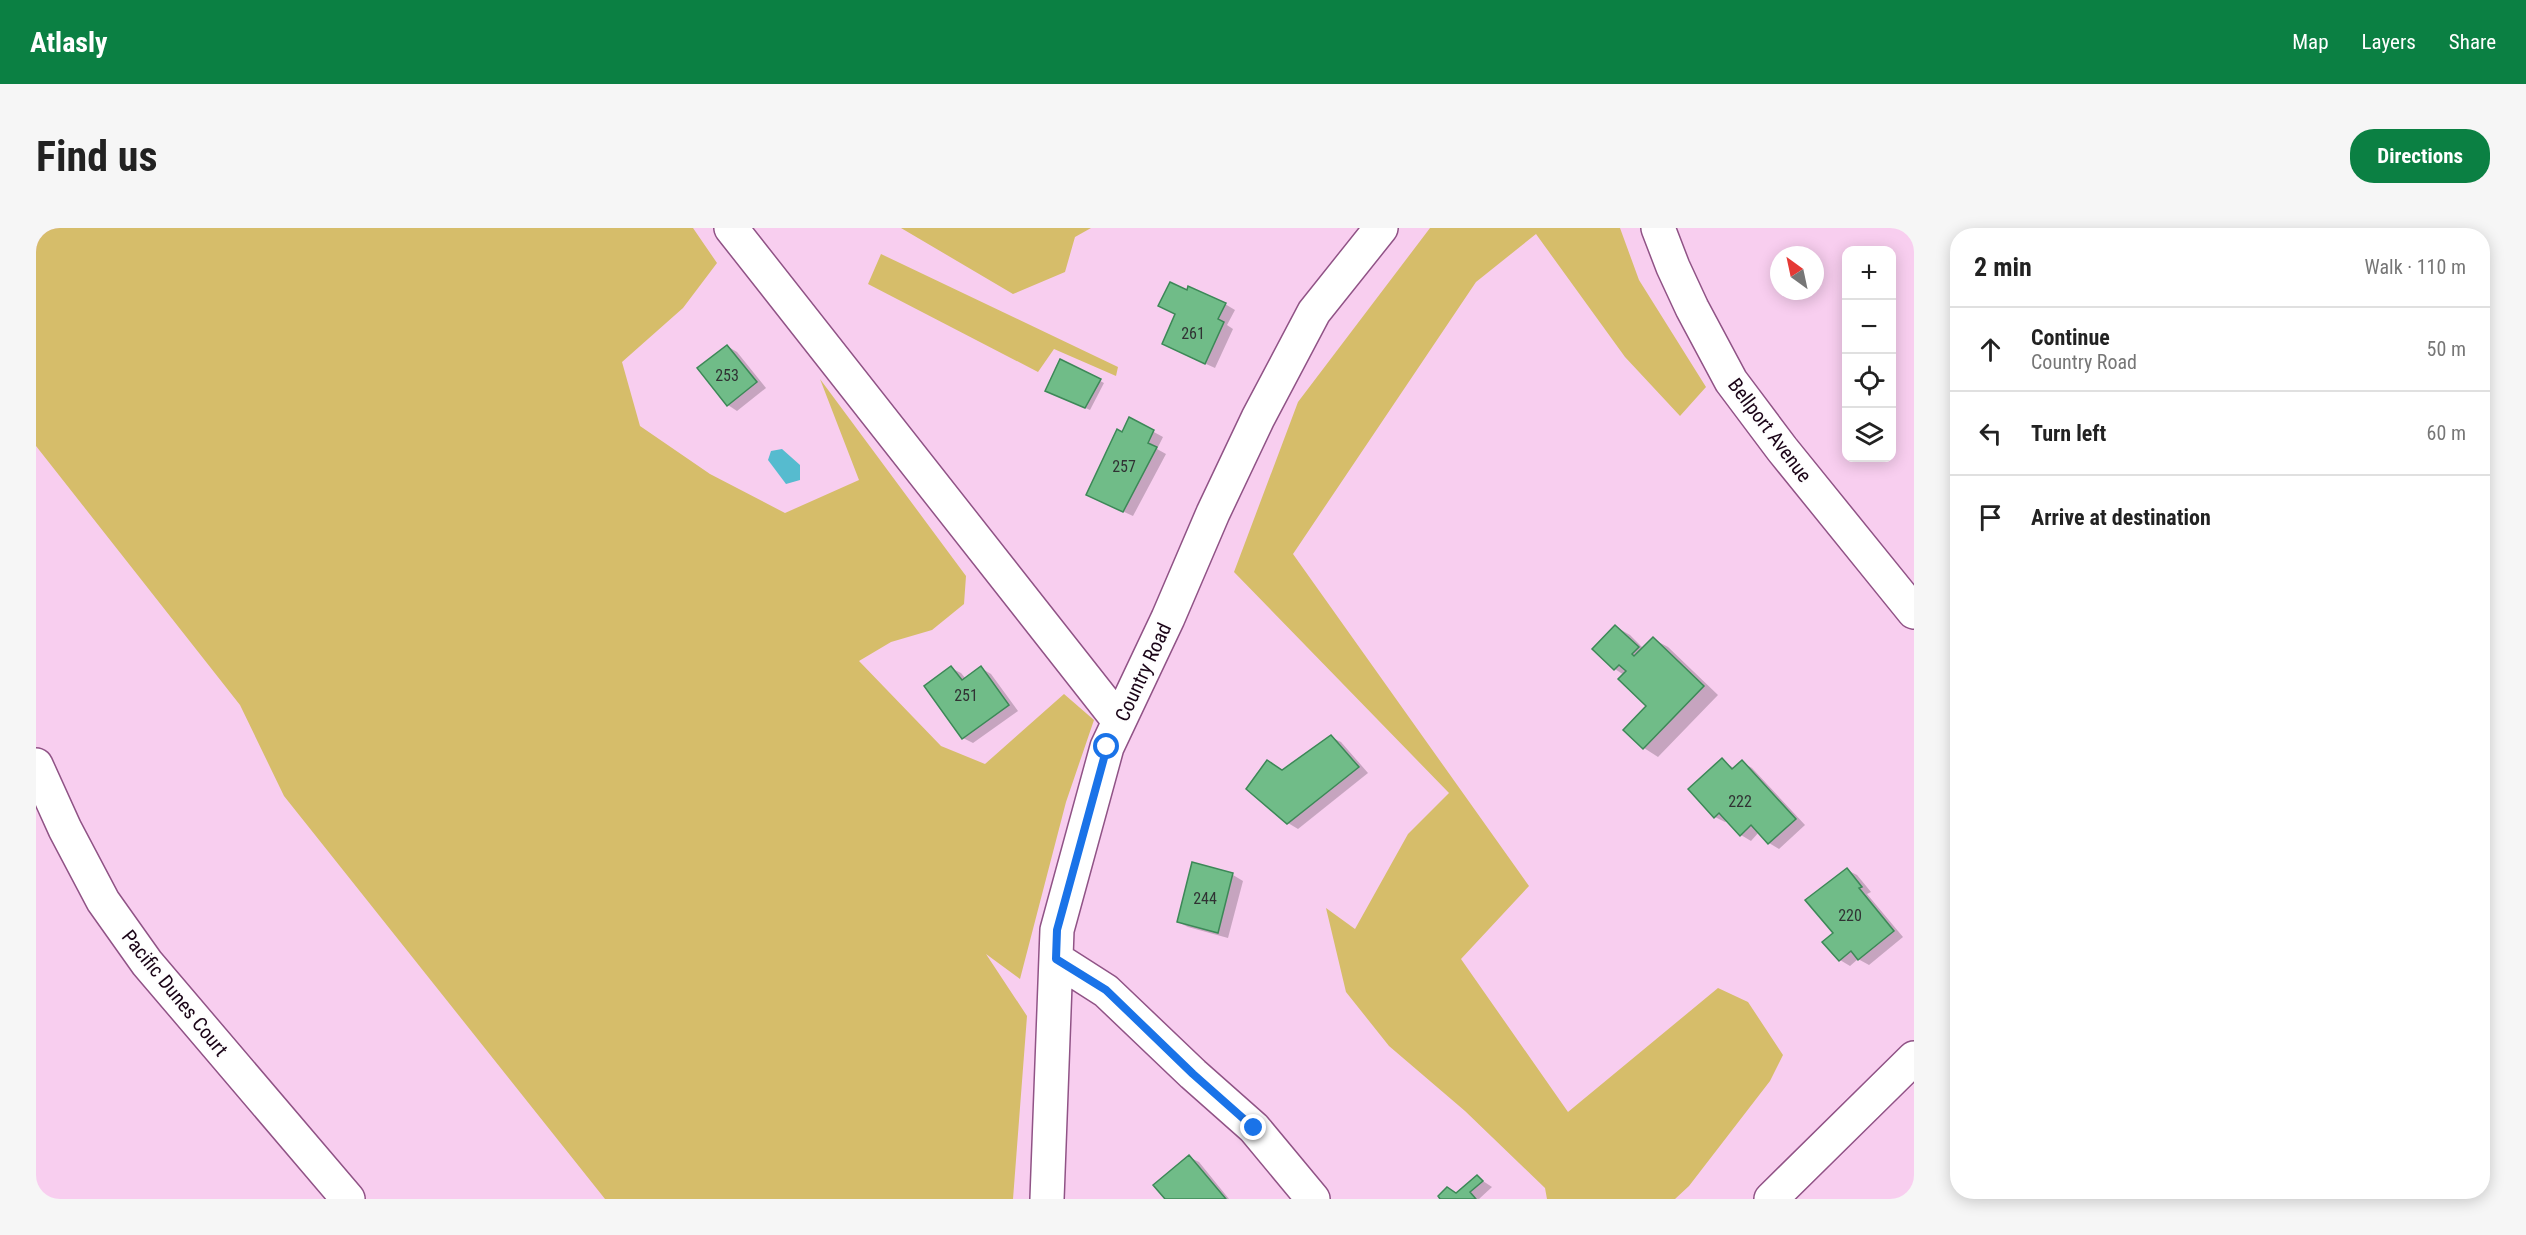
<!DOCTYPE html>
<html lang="en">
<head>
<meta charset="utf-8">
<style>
  body { margin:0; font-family:"Roboto Condensed",sans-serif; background:#f6f6f6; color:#222 }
  .controls { position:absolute; right:18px; top:18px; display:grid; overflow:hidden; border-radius:12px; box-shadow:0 3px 15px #0003 }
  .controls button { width:54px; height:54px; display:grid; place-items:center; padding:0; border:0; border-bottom:2px solid #e0e0e0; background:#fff; color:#222; font:30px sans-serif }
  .compass { position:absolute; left:1734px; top:18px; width:54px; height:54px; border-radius:50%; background:#fff; box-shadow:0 3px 15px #0003; rotate:327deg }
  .stop { position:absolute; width:18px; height:18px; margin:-14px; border:4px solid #1a73e8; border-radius:50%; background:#fff }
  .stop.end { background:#1a73e8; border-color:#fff; box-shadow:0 2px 6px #0008 }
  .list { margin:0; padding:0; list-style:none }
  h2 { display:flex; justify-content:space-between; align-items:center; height:78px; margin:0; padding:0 24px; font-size:26px }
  h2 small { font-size:20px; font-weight:400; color:#767676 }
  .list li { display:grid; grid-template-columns:39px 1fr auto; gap:18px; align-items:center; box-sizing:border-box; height:84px; padding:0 24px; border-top:2px solid #e0e0e0 }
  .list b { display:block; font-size:22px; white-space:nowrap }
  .list p { margin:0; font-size:20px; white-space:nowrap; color:#767676 }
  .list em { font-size:20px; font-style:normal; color:#767676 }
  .icon { flex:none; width:33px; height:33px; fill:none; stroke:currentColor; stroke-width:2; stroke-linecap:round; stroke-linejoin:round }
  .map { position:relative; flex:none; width:1878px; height:971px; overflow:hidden; border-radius:24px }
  header { display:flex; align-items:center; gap:36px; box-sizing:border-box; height:84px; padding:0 30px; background:#0b8043; color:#fff }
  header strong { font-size:28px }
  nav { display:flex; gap:33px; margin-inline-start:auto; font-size:21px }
  .intro { display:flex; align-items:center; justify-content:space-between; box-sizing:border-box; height:144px; padding:0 36px }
  h1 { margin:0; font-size:42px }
  .button { padding:15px 27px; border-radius:24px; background:#0b8043; color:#fff; font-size:21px; font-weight:700 }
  main { display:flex; gap:36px; padding:0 36px }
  aside { flex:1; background:#fff; border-radius:24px; box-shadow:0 3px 15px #0003 }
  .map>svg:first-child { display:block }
  .green { fill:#d6bd6a }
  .water { fill:#56bbcf }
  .shadow { fill:#0003 }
  .building { fill:#70bc88; stroke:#3c8857; stroke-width:1.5 }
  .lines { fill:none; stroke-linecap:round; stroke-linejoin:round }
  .minor-casing { stroke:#905386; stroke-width:36 }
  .major-casing { stroke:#905386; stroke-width:36 }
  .minor { stroke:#fff; stroke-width:33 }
  .major { stroke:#fff; stroke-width:33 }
  .route { stroke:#1a73e8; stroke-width:8 }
  .labels { text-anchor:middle; stroke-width:4.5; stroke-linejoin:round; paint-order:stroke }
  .number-label { font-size:16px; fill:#303233 }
  .street-label { font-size:20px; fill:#1a0417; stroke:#fefefe }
</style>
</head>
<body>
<header>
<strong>Atlasly</strong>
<nav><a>Map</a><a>Layers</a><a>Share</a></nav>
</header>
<div class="intro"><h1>Find us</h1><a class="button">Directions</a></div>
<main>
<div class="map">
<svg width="1878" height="971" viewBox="0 0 1878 971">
  <rect width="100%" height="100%" fill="#f8ceef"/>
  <path class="green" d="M0 0H657L681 35 647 80 586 134 604 198 674 246 749 285 823 252 784 151 930 348 928 376 896 402 855 414 823 433 905 518 949 536 1028 466 1058 492 1030 574 984 751 950 726 991 788 977 971H569L248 568 204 477 0 218Z
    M865 0H1055L1039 9 1029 44 977 66Z
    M1394 0H1584L1603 52 1670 159 1644 188 1589 129 1500 6 1440 54 1257 326 1493 658 1425 731 1532 884 1682 760 1712 774 1747 827 1734 853 1653 958 1639 971H1511L1509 960 1429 883 1353 818 1310 764 1290 680 1319 701 1372 606 1413 565 1198 344 1262 174Z
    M845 26 1082 139 1080 148 1018 121 1002 144 832 56Z"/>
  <path class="water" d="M746 221 764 237V252L750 256 732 232 735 223Z"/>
  <path class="shadow" d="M1189 76 1199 82 1191 97 1197 101 1179 140 1137 121Z
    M691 118 701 124 730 160 701 183 692 177Z
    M1025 133 1068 155 1054 182 1016 165Z
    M1094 191 1127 209 1121 221 1130 226 1097 288 1062 272Z
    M1580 399 1594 407 1608 421 1617 411 1632 419 1682 467 1622 529 1608 520 1612 478 1588 447 1579 441 1558 421Z
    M915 440 925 445 930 451 945 440 955 446 982 483 937 515 927 510Z
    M1295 509 1305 514 1332 545 1262 601 1252 595 1246 543Z
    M1686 532 1699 541 1706 534 1716 540 1769 597 1743 621 1733 615 1723 604 1715 613 1705 607 1692 592 1689 594 1679 589Z
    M1158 636 1197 647 1207 653 1192 710 1152 699 1142 694Z
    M1811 642 1821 647 1835 664 1831 666 1867 709 1833 737 1822 731 1814 738 1804 732 1799 705Z
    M1153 929 1163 934 1193 971H1131Z
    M1441 949 1456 959 1443 971H1406L1421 966Z"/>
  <path class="building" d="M1134 54 1151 62 1152 58 1190 75 1182 91 1188 94 1169 136 1126 116 1139 86 1122 78Z
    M691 117 721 154 691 178 661 140Z
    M1024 131 1065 151 1049 180 1009 163Z
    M1093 189 1118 202 1112 215 1121 219 1087 284 1050 267 1081 201 1086 204Z
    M1579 397 1603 419 1596 426 1598 428 1617 409 1668 458 1607 521 1587 502 1610 478 1582 451 1590 443 1583 437 1578 442 1556 421Z
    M915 438 926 452 945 438 973 477 926 511 888 458Z
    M1295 507 1323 539 1251 596 1210 561 1231 532 1246 542Z
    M1686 530 1696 541 1706 532 1760 591 1732 616 1715 597 1704 608 1683 585 1678 590 1652 561Z
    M1156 634 1197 645 1182 705 1141 694Z
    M1811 640 1826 659 1823 660 1858 703 1822 732 1815 723 1803 733 1786 714 1797 705 1769 672Z
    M1153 927 1190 971H1129L1117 957Z
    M1441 947 1447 953 1434 964 1440 971H1404L1402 968 1411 959 1420 965Z"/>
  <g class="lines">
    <defs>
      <path id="minor" d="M695 0 1083 493
        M0 537 29 601 67 673 111 735 312 971
        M1020 731 1070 763 1157 846 1218 900 1277 971
        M1011 971 1021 702 1071 519 1132 390 1177 285 1222 190 1278 84 1345 0
        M1735 971 1878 830"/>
      <path id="major" d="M1622 0 1637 39 1656 80 1695 153 1746 221 1878 384"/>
    </defs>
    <use href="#minor" class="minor-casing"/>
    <use href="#major" class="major-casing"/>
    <use href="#minor" class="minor"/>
    <use href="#major" class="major"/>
  </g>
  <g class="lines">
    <path class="route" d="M1071 519 1021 702 1020 731 1070 762 1157 846 1218 900"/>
  </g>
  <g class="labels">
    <g class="number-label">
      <text x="1157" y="111">261</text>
      <text x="691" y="153">253</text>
      <text x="1088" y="244">257</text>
      <text x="930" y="473">251</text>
      <text x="1704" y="579">222</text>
      <text x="1169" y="676">244</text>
      <text x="1814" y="693">220</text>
    </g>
    <g class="street-label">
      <text transform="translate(1734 202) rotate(53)" y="7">Bellport Avenue</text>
      <text transform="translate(1107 444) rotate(-65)" y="7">Country Road</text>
      <text transform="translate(139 765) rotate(51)" y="7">Pacific Dunes Court</text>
    </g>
  </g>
</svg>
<div class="controls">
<button>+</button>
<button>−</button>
<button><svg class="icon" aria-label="locate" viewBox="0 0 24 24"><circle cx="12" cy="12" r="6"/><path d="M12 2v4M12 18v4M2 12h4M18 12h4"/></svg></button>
<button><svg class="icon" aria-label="layers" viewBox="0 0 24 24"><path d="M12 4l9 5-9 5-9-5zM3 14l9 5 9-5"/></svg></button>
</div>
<svg class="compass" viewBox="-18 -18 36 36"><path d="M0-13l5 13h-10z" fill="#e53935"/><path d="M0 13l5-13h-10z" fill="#767676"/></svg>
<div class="stop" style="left:1071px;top:519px"></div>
<div class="stop end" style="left:1218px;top:900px"></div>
</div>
<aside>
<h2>2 min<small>Walk · 110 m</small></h2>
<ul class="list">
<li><svg class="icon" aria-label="ahead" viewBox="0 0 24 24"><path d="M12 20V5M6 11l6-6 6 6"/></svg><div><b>Continue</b><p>Country Road</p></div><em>50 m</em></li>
<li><svg class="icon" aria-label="left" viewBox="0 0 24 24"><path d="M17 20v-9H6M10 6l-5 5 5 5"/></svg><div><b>Turn left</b></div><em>60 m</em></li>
<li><svg class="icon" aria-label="arrive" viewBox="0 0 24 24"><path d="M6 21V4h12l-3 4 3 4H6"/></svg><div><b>Arrive at destination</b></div></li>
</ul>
</aside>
</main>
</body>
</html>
